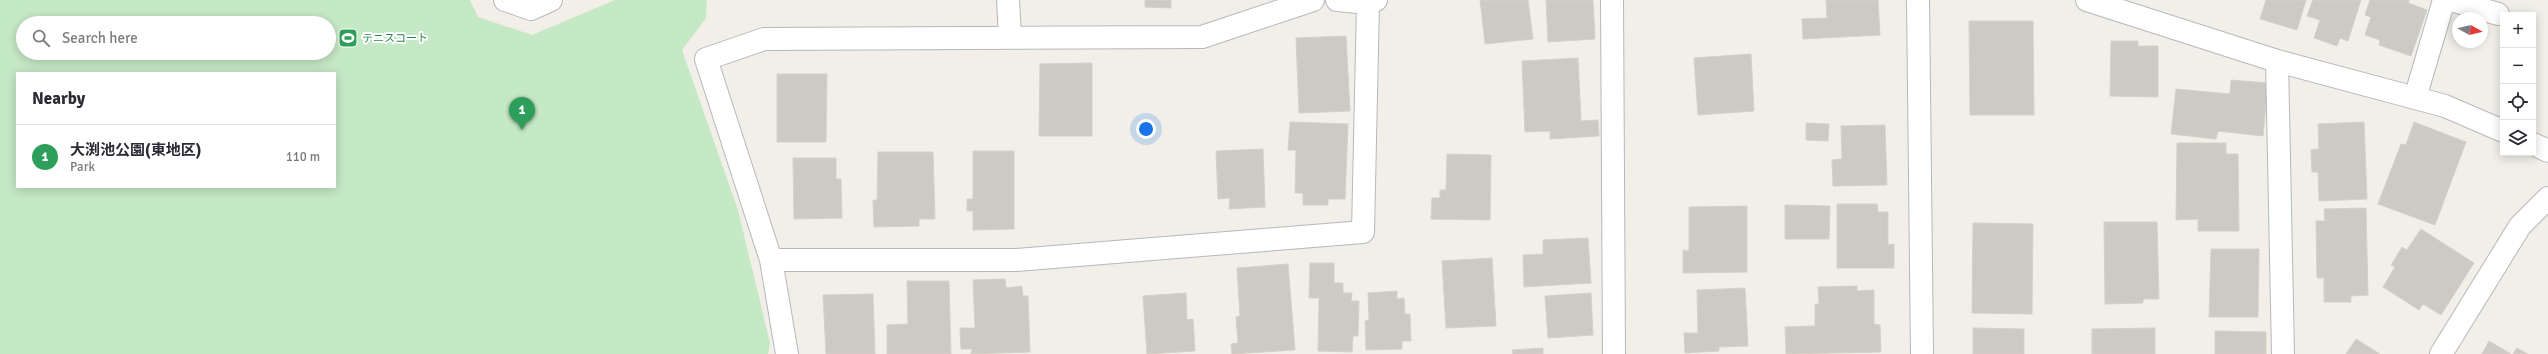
<!DOCTYPE html>
<html lang="en">
<head>
<meta charset="utf-8">
<style>
  body { margin:0; font-family:Signika,"Noto Sans JP",sans-serif; background:#f2f2f3; color:#2b2b33 }
  .controls { position:absolute; right:12px; top:12px; display:grid; overflow:hidden; border-radius:0px; box-shadow:0 2px 10px #0003 }
  .controls button { width:36px; height:36px; display:grid; place-items:center; padding:0; border:0; border-bottom:1px solid #e1e1e2; background:#fff; color:#2b2b33; font:20px sans-serif }
  .compass { position:absolute; left:2452px; top:12px; width:36px; height:36px; border-radius:50%; background:#fff; box-shadow:0 2px 10px #0003; rotate:98deg }
  .you { position:absolute; left:1146px; top:129px; width:14px; height:14px; margin:-10px; border:3px solid #fff; border-radius:50%; background:#1a73e8; box-shadow:0 0 0 6px #1a73e833 }
  .badge { display:grid; place-items:center; width:26px; height:26px; border-radius:50%; background:#db2777; color:#fff; font-size:13px; font-weight:700 }
  .pin { position:absolute; translate:-50% -33px; filter:drop-shadow(0 1px 2px #0008) }
  .pin::after { content:''; position:absolute; top:21px; width:14px; height:12px; background:inherit; clip-path:polygon(0 0,100% 0,50% 100%) }
  .list { margin:0; padding:0; list-style:none }
  h2 { display:flex; justify-content:space-between; align-items:center; height:52px; margin:0; padding:0 16px; font-size:17px }
  h2 small { font-size:13px; font-weight:400; color:#7c7c81 }
  .list li { display:grid; grid-template-columns:26px 1fr auto; gap:12px; align-items:center; box-sizing:border-box; height:64px; padding:0 16px; border-top:1px solid #e1e1e2 }
  .list b { display:block; font-size:15px; white-space:nowrap }
  .list p { margin:0; font-size:13px; white-space:nowrap; color:#7c7c81 }
  .list em { font-size:13px; font-style:normal; color:#7c7c81 }
  .icon { flex:none; width:22px; height:22px; fill:none; stroke:currentColor; stroke-width:2; stroke-linecap:round; stroke-linejoin:round }
  .map { position:relative; flex:none; width:2548px; height:354px; overflow:hidden }
  .search { position:absolute; background:#fff; box-shadow:0 2px 10px #0003; left:16px; top:16px; width:320px; height:44px; display:flex; align-items:center; gap:10px; box-sizing:border-box; padding:0 14px; border-radius:22px; color:#7c7c81; font-size:15px }
  .panel { position:absolute; background:#fff; box-shadow:0 2px 10px #0003; left:16px; top:72px; width:320px; height:116px; border-radius:0px }
  .map>svg:first-child { display:block }
  .green { fill:#c5e8c5; fill-rule:evenodd }
  .building { fill:#cccac5; stroke:#d6d1c6 }
  .lines { fill:none; stroke-linecap:round; stroke-linejoin:round }
  .street-casing { stroke:#b5b8bc; stroke-width:24 }
  .street { stroke:#fff; stroke-width:22 }
  .labels { text-anchor:middle; stroke-width:4; stroke-linejoin:round; paint-order:stroke }
  .leisure-label { font-size:11px; fill:#27864d; stroke:#fff; text-anchor:start }
</style>
</head>
<body>
<div class="map">
<svg width="2548" height="354" viewBox="0 0 2548 354">
  <rect width="100%" height="100%" fill="#f1efe8"/>
  <path class="green" d="M0 0H470L478 17 532 35 615 0H707L706 18 682 50 738 210 770 343 768 354H0ZM23 23H329V53H23ZM17 73H335V187H17Z"/>
  <path class="building" d="M1145 0H1171V8L1145 7Z
    M1480 0H1528L1533 39 1485 44Z
    M1546 0H1593L1595 39 1548 42Z
    M1826 0H1878L1880 35 1803 39 1802 19 1827 18Z
    M2266 0H2306L2297 30 2260 19Z
    M2313 0H2361L2348 41 2340 38 2337 46 2314 38 2320 20 2307 16Z
    M2370 0H2409L2408 3 2427 10 2411 56 2379 45 2380 40 2365 35 2371 17 2365 15Z
    M1969 21H2033L2034 115H1970Z
    M1346 36 1350 111 1299 113 1296 38Z
    M2111 41H2138V46H2158V97L2110 96Z
    M1751 54 1754 111 1698 115 1694 58Z
    M1578 58 1581 121 1598 120 1599 136 1550 139V131L1525 132 1522 61Z
    M1092 63V136H1039L1040 64Z
    M777 74H827L826 142H777Z
    M2231 80 2268 83 2263 136 2218 131 2216 139 2171 134 2176 89 2230 94Z
    M1290 122 1348 124 1345 199H1328V205H1303V193H1295L1296 150H1288Z
    M2364 122 2367 199 2319 201 2318 172H2312L2311 150 2319 149 2318 124Z
    M2414 122 2466 142 2435 225 2378 204 2401 144 2406 145Z
    M1806 123 1829 124 1828 141 1806 140Z
    M1885 125 1887 185 1833 186 1832 160 1842 159 1841 126Z
    M2177 143H2226V154H2238L2239 231H2198V219L2176 220Z
    M1263 149 1265 207 1229 209 1230 198 1218 199 1216 151Z
    M973 151H1014V229L973 230V211H967V199H973Z
    M878 152H933L935 219H919V226L874 227 873 200H877Z
    M1447 154 1491 155 1490 220 1431 219 1432 198H1440V190H1446Z
    M793 158H836V179H841L842 218 794 219Z
    M1837 204H1877L1878 212H1888V245L1894 244V268H1837Z
    M1785 205 1830 206 1829 239H1785Z
    M1747 206V272L1683 273V250L1689 251V207Z
    M2366 208 2368 295 2351 296V302H2324V278H2317L2316 221H2325L2324 209Z
    M2104 222H2157L2159 299H2143V303L2105 304Z
    M1973 223 2033 224 2032 314 1972 313Z
    M2421 229 2474 263 2441 315 2423 304 2419 310 2383 287 2395 267 2391 265 2402 247 2407 250Z
    M1588 238 1591 283 1524 287 1523 255 1543 254V240Z
    M2211 249H2259L2258 317H2209Z
    M1492 258 1496 326 1446 328 1442 261Z
    M1310 263H1334V283H1343V293H1352L1351 301H1359L1358 336H1353L1352 352 1318 351 1319 298H1309Z
    M1288 264 1295 350 1232 354 1231 344 1238 343 1236 317 1240 316 1237 268Z
    M1005 279 1006 288 1022 286 1023 296H1028L1030 352 971 354 972 349H961L960 328H975L973 280Z
    M907 281H949L951 354H887V325L908 324Z
    M1857 286V291L1874 290V324L1880 325 1881 352 1786 354 1785 327 1815 326V304H1819L1818 287Z
    M1745 288 1748 346 1719 347V351L1685 353 1684 333H1698L1697 290Z
    M1397 291V299L1404 298 1405 314H1410L1411 341H1402V349L1366 350 1365 321 1369 320 1368 293Z
    M1186 293 1187 320 1193 319 1195 351 1147 354 1143 296Z
    M1591 293 1593 335 1548 338 1545 296Z
    M873 294 875 354H826L823 295Z
    M1973 328 2024 329V354H1973Z
    M2155 328V354H2092V329Z
    M2215 331 2266 332V354H2215Z
    M2356 339 2380 354H2346Z
    M2489 341 2511 354H2482Z
    M1543 348V354H1513L1512 350Z
    M2517 348 2528 354H2513Z"/>
  <g class="lines">
    <defs>
      <path id="street" d="M505 0 531 9 551 0
        M1008 0 1010 37
        M1337 0 1368 3 1376 0
        M1612 0 1614 354
        M1918 0 1922 354
        M2087 0 2277 61 2445 106 2503 131
        M2451 0 2498 14
        M2277 61 2283 354
        M2415 98 2444 0
        M2533 144 2548 151
        M771 260H1016L1363 232 1368 3
        M787 354 771 260 706 59 764 39 1202 37 1313 0
        M2441 354 2520 226 2548 198"/>
    </defs>
    <use href="#street" class="street-casing"/>
    <use href="#street" class="street"/>
  </g>
  <defs>
    <symbol id="stadium-square" viewBox="-11 -11 22 22"><rect x="-9" y="-9" width="18" height="18" rx="4" fill="#2e9e5b" stroke="#fff"/><path d="M0-5a6.5 5 0 1 0 0 10a6.5 5 0 1 0 0-10ZM-3.5-1.8h7v3.6h-7Z" fill="#fff"/></symbol>
  </defs>
  <g fill-rule="evenodd">
    <use href="#stadium-square" x="337" y="27" width="22" height="22"/>
  </g>
  <g class="labels">
    <g class="leisure-label">
      <text x="362" y="42">テニスコート</text>
    </g>
  </g>
</svg>
<div class="controls">
<button>+</button>
<button>−</button>
<button><svg class="icon" aria-label="locate" viewBox="0 0 24 24"><circle cx="12" cy="12" r="6"/><path d="M12 2v4M12 18v4M2 12h4M18 12h4"/></svg></button>
<button><svg class="icon" aria-label="layers" viewBox="0 0 24 24"><path d="M12 4l9 5-9 5-9-5zM3 14l9 5 9-5"/></svg></button>
</div>
<svg class="compass" viewBox="-18 -18 36 36"><path d="M0-13l5 13h-10z" fill="#e53935"/><path d="M0 13l5-13h-10z" fill="#7c7c81"/></svg>
<div class="you"></div>
<div class="pin badge" style="left:522px;top:130px;background:#2e9e5b">1</div>
<div class="search"><svg class="icon" aria-label="search" viewBox="0 0 24 24"><circle cx="10" cy="10" r="6"/><path d="M15 15l6 6"/></svg>Search here</div>
<section class="panel">
<h2>Nearby<small></small></h2>
<ul class="list">
<li><span class="badge" style="background:#2e9e5b">1</span><div><b>大渕池公園(東地区)</b><p>Park</p></div><em>110 m</em></li>
</ul>
</section>
</div>
</body>
</html>
